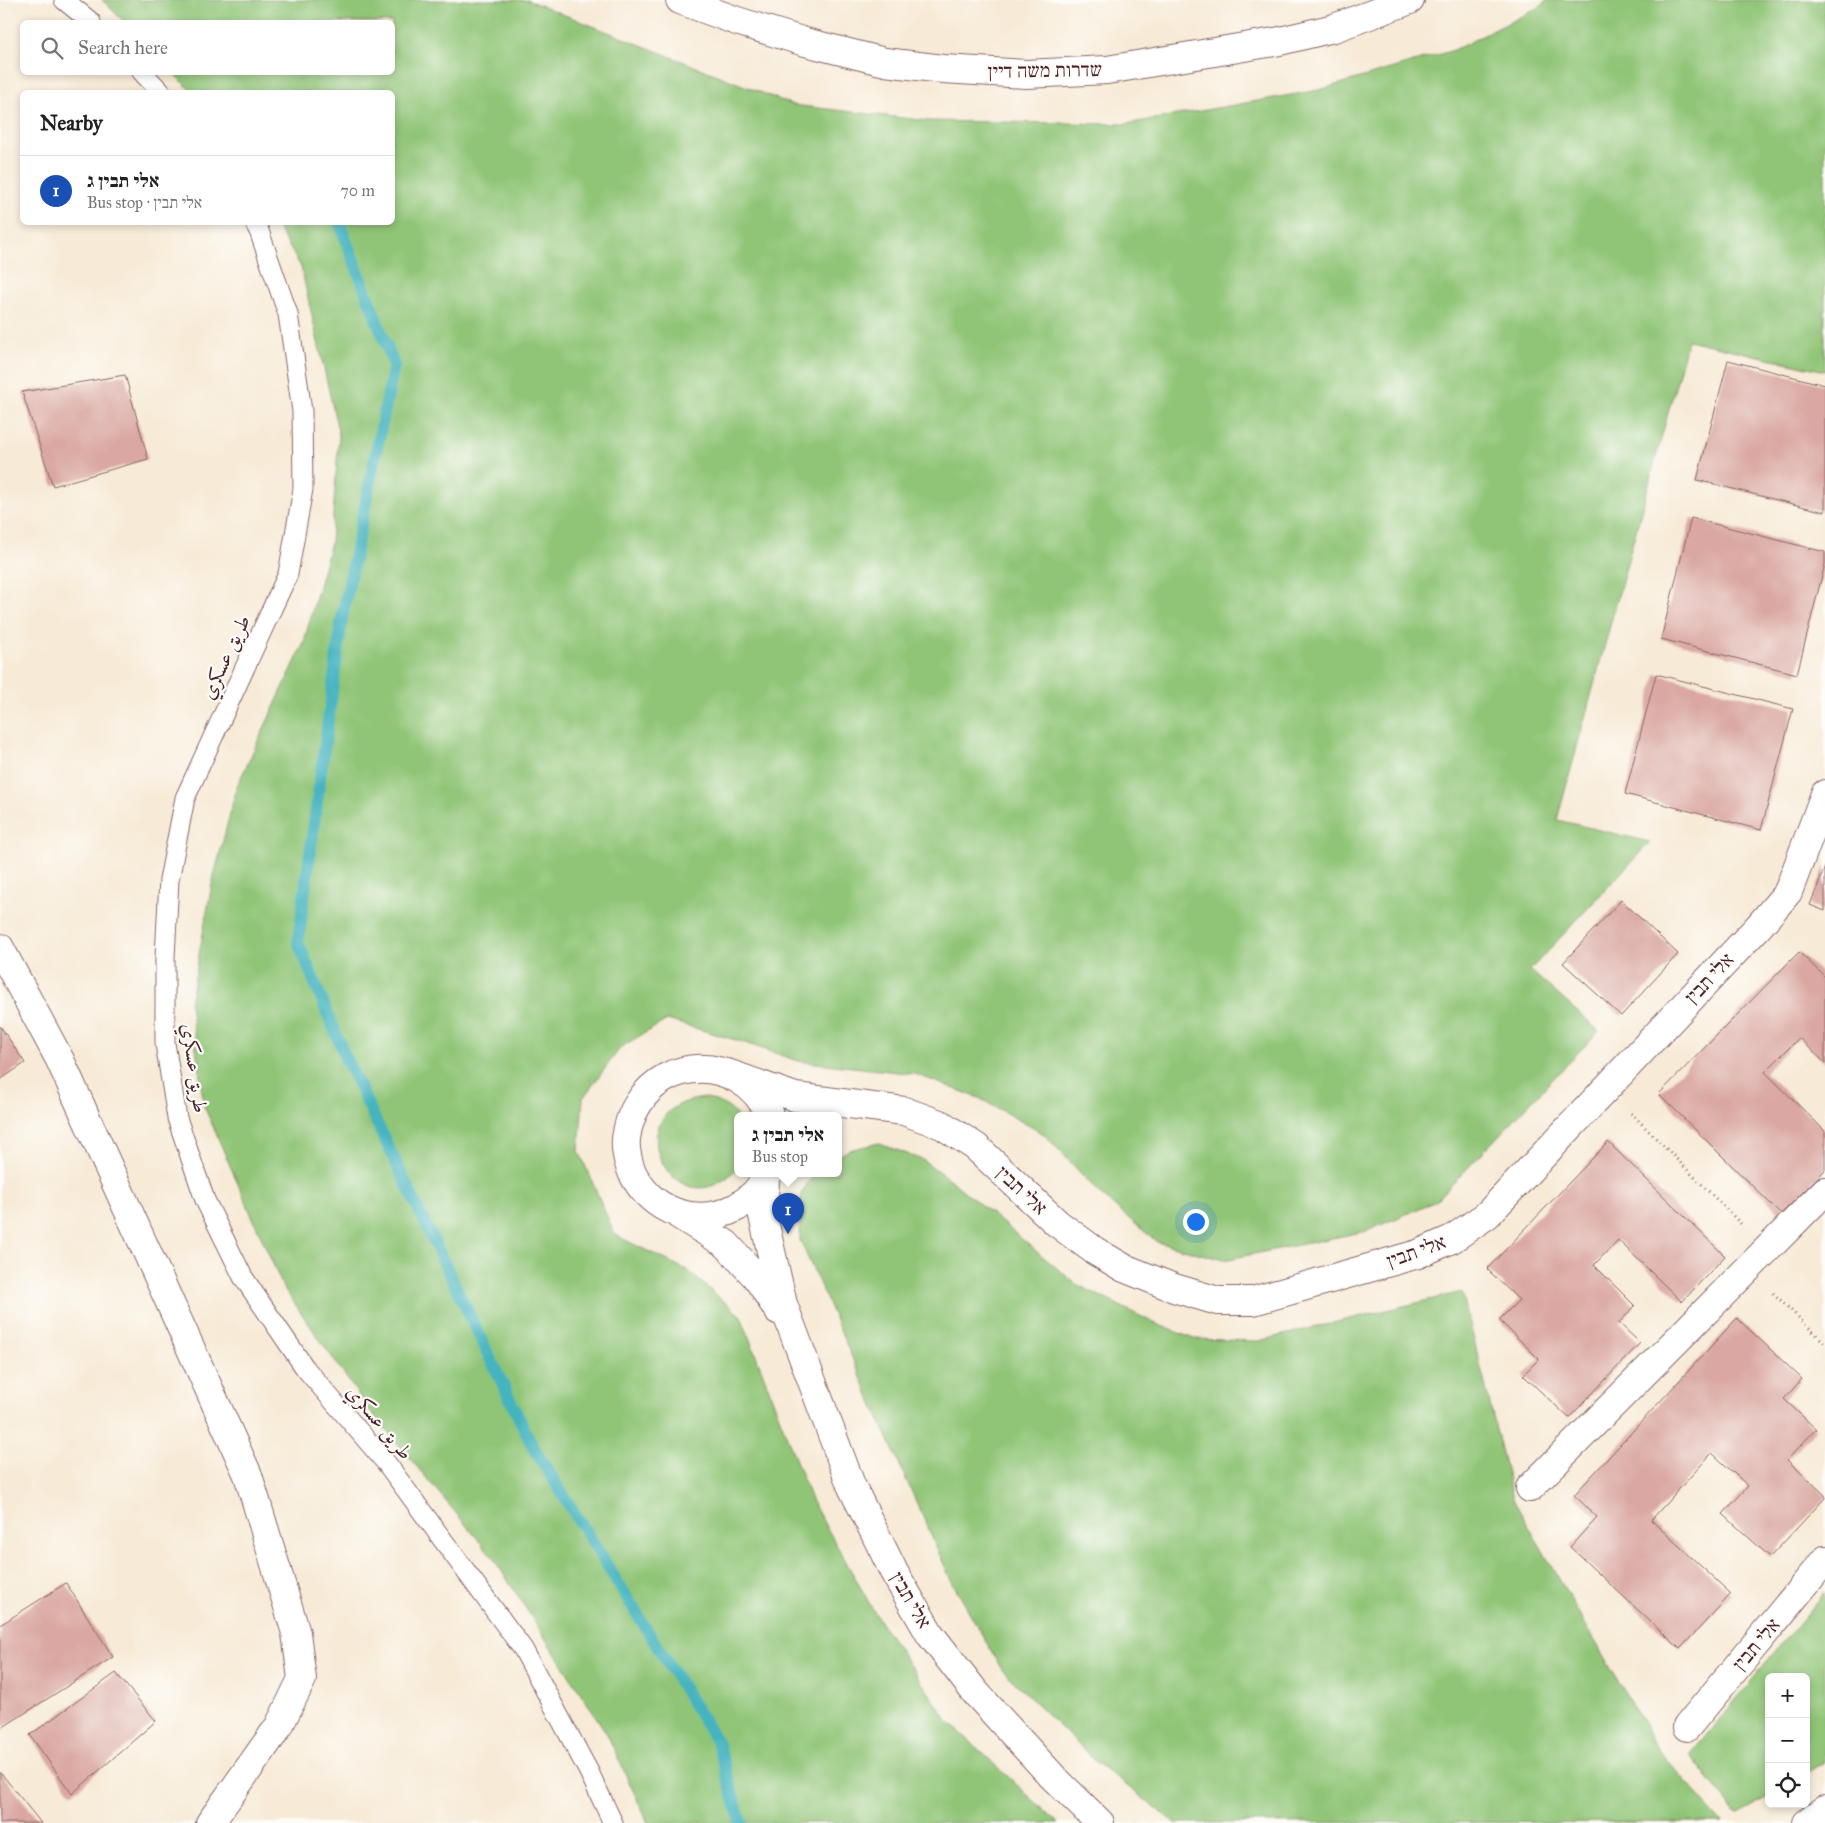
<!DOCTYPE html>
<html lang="en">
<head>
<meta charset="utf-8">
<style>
  body { margin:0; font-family:"IM FELL Great Primer",Amiri,"Frank Ruhl Libre",serif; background:#f6f6f6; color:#202124 }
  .controls { position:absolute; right:15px; bottom:15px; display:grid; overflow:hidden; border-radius:8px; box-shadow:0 2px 8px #0003 }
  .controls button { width:45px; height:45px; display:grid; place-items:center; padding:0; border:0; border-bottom:1px solid #e0e0e0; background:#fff; color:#202124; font:25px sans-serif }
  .you { position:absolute; left:1195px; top:1221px; width:18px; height:18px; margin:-12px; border:4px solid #fff; border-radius:50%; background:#1a73e8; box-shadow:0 0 0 8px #1a73e833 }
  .badge { display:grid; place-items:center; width:32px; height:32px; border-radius:50%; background:#0f766e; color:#fff; font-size:16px; font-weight:700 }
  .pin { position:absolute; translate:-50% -41px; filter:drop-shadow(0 1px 2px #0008) }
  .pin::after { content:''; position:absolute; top:26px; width:18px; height:15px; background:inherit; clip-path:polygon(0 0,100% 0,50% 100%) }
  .popup { position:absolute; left:734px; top:1112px; width:108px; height:65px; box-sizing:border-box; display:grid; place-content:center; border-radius:8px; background:#fff; filter:drop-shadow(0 1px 4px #0005); font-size:16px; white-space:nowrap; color:#757577 }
  .popup b { font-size:19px; color:#202124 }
  .popup::after { content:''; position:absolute; left:50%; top:100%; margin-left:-10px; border:10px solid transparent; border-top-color:#fff }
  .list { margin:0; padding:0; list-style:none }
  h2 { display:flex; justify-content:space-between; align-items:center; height:65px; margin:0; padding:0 20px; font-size:21px }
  h2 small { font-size:16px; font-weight:400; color:#757577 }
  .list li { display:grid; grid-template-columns:32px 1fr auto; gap:15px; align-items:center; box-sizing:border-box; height:70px; padding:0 20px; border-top:1px solid #e0e0e0 }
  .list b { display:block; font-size:19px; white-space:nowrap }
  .list p { margin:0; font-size:16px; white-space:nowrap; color:#757577 }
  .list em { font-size:16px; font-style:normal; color:#757577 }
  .icon { flex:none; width:28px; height:28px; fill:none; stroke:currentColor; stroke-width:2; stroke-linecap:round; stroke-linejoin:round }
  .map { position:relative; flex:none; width:1825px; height:1823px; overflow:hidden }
  .search { position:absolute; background:#fff; box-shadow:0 2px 8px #0003; left:20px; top:20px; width:375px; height:55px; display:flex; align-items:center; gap:12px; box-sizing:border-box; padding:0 18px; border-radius:8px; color:#757577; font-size:19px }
  .panel { position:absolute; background:#fff; box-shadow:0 2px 8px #0003; left:20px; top:90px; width:375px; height:135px; border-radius:8px }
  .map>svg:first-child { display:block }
  .green { fill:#90c577; stroke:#6d7251 }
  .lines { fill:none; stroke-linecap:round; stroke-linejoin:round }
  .stream { stroke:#45b4bf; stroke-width:12 }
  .building { fill:#daa7a2 }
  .lane-casing { stroke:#876667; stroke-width:21 }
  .street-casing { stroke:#876667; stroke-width:30 }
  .secondary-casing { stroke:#876667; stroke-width:30 }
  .path { stroke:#876667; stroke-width:3; stroke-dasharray:1 4; stroke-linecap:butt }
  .lane { stroke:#fff; stroke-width:19 }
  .street { stroke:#fff; stroke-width:28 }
  .secondary { stroke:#fff; stroke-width:28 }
  .labels { text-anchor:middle; stroke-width:4.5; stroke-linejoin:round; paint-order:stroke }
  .street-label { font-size:20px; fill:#4a1f2b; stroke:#fdfcf7 }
</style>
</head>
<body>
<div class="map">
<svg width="1825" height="1823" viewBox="0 0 1825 1823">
  <rect width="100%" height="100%" fill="#fdfcf7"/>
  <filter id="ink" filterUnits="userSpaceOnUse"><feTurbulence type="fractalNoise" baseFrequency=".02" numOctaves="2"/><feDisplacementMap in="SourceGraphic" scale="10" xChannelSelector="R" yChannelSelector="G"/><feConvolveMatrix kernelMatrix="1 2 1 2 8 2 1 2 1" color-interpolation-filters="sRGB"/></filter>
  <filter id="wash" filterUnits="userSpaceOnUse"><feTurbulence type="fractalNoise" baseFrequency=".0096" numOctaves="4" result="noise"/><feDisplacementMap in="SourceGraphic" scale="20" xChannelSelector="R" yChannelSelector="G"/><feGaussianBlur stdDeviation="1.12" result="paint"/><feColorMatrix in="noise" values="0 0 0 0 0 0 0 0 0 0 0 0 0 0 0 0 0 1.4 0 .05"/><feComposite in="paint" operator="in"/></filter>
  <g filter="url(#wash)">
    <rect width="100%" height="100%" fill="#f7ead6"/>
    <path class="green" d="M102 0H527L793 105 929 121 1126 124 1319 90 1454 50 1536 9 1548 0H1825V371L1688 340 1557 820 1650 842 1530 970 1599 1031 1436 1201 1367 1231 1224 1260 1157 1242 1103 1197 1044 1134 979 1098 915 1074 798 1061 739 1041 667 1020 621 1047 583 1098 579 1151 615 1235 687 1270 741 1316 811 1500 879 1620 948 1721 1058 1823H648L607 1734 492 1556 369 1410 283 1287 204 1106 190 1004 212 884 237 786 303 645 331 542 339 435 301 267 275 223 392 222V92H192L173 73 392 72V22H124Z
      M706 1098C717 1101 734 1107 738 1119 740 1125 738 1158 738 1167 677 1238 607 1106 706 1098Z
      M879 1143 923 1160 953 1182 1076 1284 1154 1323 1194 1339 1258 1341 1462 1292 1514 1501 1658 1750 1723 1822 1175 1823 1096 1762 1002 1670 950 1578 800 1240 801 1193 815 1173H838V1156L849 1150Z
      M1825 1592V1762L1806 1774V1677H1769V1797L1737 1814 1690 1755Z"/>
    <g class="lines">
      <path class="stream" d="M339 222 394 365 342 618 298 942 347 1061 532 1445 718 1744 741 1823"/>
    </g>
    <g id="blocks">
      <path class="building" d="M1728 360 1825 385V512L1697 480Z
        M125 375 148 459 53 486 22 392Z
        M1691 518 1825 552V564L1797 674 1661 639Z
        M1656 674 1793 709 1761 830 1625 794Z
        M1825 867V911L1810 905Z
        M1621 900 1678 954 1621 1016 1563 963Z
        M1799 952 1825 977V1063L1799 1038 1765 1072 1825 1131V1170L1781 1214 1659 1094Z
        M0 1026 25 1063 0 1080Z
        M1608 1142 1725 1256 1682 1302 1618 1240 1594 1265 1635 1306 1619 1323 1640 1343 1569 1418 1523 1375 1539 1359 1499 1320 1519 1300 1487 1269Z
        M1737 1318 1802 1379 1784 1399 1816 1429 1787 1460 1825 1495V1498L1770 1557 1723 1514 1748 1486 1712 1453 1651 1520 1731 1594 1680 1649 1570 1547 1597 1517 1574 1495Z
        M66 1583 113 1657 0 1729V1625Z
        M116 1673 156 1721 72 1794 30 1735Z
        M0 1772 41 1823H0Z"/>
    </g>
  </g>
  <g filter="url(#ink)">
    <use href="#blocks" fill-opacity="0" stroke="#876667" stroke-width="1"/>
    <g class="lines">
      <defs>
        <path id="lane" d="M64 0 91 22
          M142 72 161 92
          M254 222 259 231 288 314 302 411 303 489 288 574 185 798 169 880 165 957V1043L177 1118 205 1200 243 1277 305 1368 387 1464 523 1649 589 1772 613 1823"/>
        <path id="street" d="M0 948 60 1060 248 1475 296 1633 302 1679 279 1726 210 1823
          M727 1073 795 1097 904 1111 942 1125 976 1147 1057 1223 1095 1251 1124 1268 1174 1288 1218 1301H1253L1418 1254 1452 1239 1487 1215 1759 926 1788 892 1825 794
          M767 1174C762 1188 750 1199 737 1207 697 1229 651 1212 632 1172 628 1162 625 1149 626 1139 632 1083 689 1051 738 1079 752 1087 763 1099 769 1115
          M765 1181 763 1216 783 1304 851 1485 894 1572 930 1634 975 1692 1052 1776 1100 1823
          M679 1215 726 1244 758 1279 778 1310
          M1530 1488 1825 1191
          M1687 1727 1825 1560
          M1806 1823 1825 1809"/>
        <path id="secondary" d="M680 0 737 21 805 42 885 62 943 69 1026 74 1107 70 1280 41 1334 28 1410 0"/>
      </defs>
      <use href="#lane" class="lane-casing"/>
      <use href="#street" class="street-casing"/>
      <use href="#secondary" class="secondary-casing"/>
      <path class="path" d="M1631 1113 1741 1224
        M1773 1293 1825 1343"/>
      <use href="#lane" class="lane"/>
      <use href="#street" class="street"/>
      <use href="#secondary" class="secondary"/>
    </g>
  </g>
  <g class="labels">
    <g class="street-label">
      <text transform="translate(1045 70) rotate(-1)" y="7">שדרות משה דיין</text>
      <text transform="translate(225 657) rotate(-65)" y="7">طريق عسكري</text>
      <text transform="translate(1709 978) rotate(-47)" y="7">אלי תבין</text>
      <text transform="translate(195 1068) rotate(82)" y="7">طريق عسكري</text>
      <text transform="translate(1022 1190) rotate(43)" y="7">אלי תבין</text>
      <text transform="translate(1416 1251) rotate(-20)" y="7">אלי תבין</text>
      <text transform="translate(380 1422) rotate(50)" y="7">طريق عسكري</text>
      <text transform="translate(911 1600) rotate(60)" y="7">אלי תבין</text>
      <text transform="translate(1756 1644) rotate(-50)" y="7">אלי תבין</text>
    </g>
  </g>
</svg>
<div class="controls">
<button>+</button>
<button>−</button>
<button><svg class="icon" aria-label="locate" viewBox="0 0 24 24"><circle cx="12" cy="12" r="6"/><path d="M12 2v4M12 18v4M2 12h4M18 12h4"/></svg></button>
</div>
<div class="you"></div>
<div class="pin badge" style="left:788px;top:1234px;background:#1a4fb4">1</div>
<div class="popup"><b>אלי תבין ג</b>Bus stop</div>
<div class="search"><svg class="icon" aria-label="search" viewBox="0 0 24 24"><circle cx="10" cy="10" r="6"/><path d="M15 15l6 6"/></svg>Search here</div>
<section class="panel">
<h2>Nearby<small></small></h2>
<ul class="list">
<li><span class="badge" style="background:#1a4fb4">1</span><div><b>אלי תבין ג</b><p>Bus stop · אלי תבין</p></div><em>70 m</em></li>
</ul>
</section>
</div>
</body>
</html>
